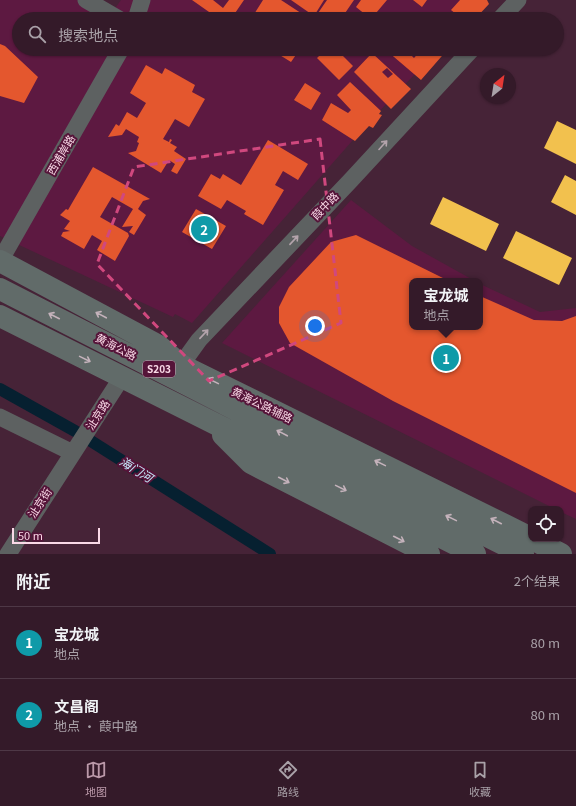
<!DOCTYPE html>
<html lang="zh">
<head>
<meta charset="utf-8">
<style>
  body { margin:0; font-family:Georgia,"Noto Sans SC",serif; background:#3c2331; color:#f1f3f6 }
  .controls { position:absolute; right:12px; bottom:12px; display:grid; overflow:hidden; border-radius:8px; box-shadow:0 1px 3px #0004 }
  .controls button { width:36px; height:36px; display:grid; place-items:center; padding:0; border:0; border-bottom:1px solid #4e3846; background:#341a29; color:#f1f3f6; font:20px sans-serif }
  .compass { position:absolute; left:480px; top:68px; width:36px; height:36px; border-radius:50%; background:#341a29; box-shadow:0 1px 3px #0004; rotate:30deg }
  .scale { position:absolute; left:12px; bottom:10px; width:88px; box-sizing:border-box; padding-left:4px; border:2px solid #fad9e7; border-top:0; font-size:11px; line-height:14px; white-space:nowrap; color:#fad9e7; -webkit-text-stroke:3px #551439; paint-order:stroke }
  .you { position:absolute; left:315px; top:326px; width:14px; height:14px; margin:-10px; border:3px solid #fff; border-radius:50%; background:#1a73e8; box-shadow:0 0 0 6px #1a73e833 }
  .badge { display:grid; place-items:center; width:26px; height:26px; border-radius:50%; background:#bb99a9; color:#fff; font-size:13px; font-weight:700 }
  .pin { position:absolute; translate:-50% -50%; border:2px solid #fff; box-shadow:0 1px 4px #0006 }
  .popup { position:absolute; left:409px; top:278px; width:74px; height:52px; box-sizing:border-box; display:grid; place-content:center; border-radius:8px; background:#341a29; filter:drop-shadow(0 1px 3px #0005); font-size:13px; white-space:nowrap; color:#a9a1a8 }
  .popup b { font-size:15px; color:#f1f3f6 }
  .popup::after { content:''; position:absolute; left:50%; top:100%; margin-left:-8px; border:8px solid transparent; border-top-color:#341a29 }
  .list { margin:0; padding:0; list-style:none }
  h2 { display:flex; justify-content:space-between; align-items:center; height:52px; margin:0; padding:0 16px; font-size:17px }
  h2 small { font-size:13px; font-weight:400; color:#a9a1a8 }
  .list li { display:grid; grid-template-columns:26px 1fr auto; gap:12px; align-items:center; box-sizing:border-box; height:72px; padding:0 16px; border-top:1px solid #4e3846 }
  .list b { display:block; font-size:15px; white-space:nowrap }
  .list p { margin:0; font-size:13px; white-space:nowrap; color:#a9a1a8 }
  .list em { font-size:13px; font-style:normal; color:#a9a1a8 }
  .icon { flex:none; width:22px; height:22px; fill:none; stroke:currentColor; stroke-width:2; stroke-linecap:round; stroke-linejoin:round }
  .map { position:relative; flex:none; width:576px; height:554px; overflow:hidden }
  .search { position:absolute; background:#341a29; box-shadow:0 1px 3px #0004; left:12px; right:12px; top:12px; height:44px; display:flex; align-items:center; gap:10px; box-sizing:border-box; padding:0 14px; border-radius:22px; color:#a9a1a8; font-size:15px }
  .sheet { height:196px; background:#341a29 }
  nav { display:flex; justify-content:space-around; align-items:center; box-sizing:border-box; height:56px; border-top:1px solid #4e3846; background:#341a29; font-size:11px; color:#a9a1a8 }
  nav a { display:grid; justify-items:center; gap:2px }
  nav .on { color:#bb99a9 }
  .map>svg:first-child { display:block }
  .built { fill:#5d1941 }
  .homes { fill:#f2c14e }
  .shops { fill:#e4572e; fill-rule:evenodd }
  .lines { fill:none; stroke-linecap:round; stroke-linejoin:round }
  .canal { stroke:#062030; stroke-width:12 }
  .minor { stroke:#5d6161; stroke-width:17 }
  .major { stroke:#616b69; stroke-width:22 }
  .oneway { stroke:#b3a3ab }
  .oneway2 { stroke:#c4b2bb }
  .marked { fill:none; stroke:#d0487e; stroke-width:3; stroke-dasharray:8 5; stroke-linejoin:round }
  .labels { text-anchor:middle; stroke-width:4; stroke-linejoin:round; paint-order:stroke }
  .shield { fill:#551439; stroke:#c89eb3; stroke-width:1 }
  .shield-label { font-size:10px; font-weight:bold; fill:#fad9e7 }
  .street-label { font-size:11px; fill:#fad9e7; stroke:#551439 }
  .water-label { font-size:12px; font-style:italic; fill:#c6eafc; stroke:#551439 }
</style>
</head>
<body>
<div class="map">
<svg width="576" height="554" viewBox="0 0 576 554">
  <rect width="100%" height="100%" fill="#462337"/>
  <path class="built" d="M0 0H86L111 14 121 0H486L468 19H19V49H439L367 124 192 323 175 314 173 317 0 236Z
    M351 200 412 246 475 281H412V327H480V284L540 312 576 308V519L561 512V509H555L222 343Z"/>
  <path class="homes" d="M557 121 576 130V164L544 148Z
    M565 175 576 181V215L551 202Z
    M443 197 499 224 486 251 430 224Z
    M516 231 572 258 559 285 503 258Z"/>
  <path class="shops" d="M192 0H213L223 8 229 0H244L231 19H219Z
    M263 0H281L310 19H251Z
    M291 0H324L314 16Z
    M327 0H354L341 19H314Z
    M361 0H387L371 19 356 7Z
    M413 0H427L422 7Z
    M460 0H487L489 4 475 19H462L451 10Z
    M359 12 367 19H353Z
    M0 44 5 46 38 77 24 103 0 96Z
    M270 49H300L291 62Z
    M326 49H336L353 66 339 80 317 58Z
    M389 49H413L409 53 414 58 422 49H448L421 80 387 51Z
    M372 53 411 89 391 109 354 72ZM387 68 393 74 388 78 382 72Z
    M146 65 162 74 165 68 195 85 192 92 205 99 189 127 175 119 163 139 169 142 170 139 172 140 170 143 177 147 174 151 186 159 177 174 171 171 175 164 169 160 161 173 128 153 136 151 139 143 137 142 139 137 126 129 122 135 108 137 116 124 119 126 127 112 137 118 146 103 130 93Z
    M350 82 381 111 379 114 382 115 373 128 369 126 355 141 322 120 331 103 348 113 351 110 337 95Z
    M305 83 321 93 311 110 294 100Z
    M268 140 308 164 298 180 283 171 275 185 284 190 263 225 244 214 246 211 227 200 221 209 198 196 211 174 220 179 223 174 241 185Z
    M93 167 150 199 143 201 138 209 146 215 134 235 129 232 133 226 122 227 133 209 112 197 100 217 128 233 129 236 115 261 97 250 102 241 92 235 84 249 61 236 63 232 70 231 64 229 70 221 60 215 66 209 68 210Z
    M196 209 226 226 212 249 182 232Z
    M356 235 449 281H412V327H480V296L534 320 562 321 576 316V493L393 401 290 343 279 323V307L289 287 331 242Z"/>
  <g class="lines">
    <path class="canal" d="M0 389 75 431 270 554"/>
    <path class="minor" d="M86 0 119 19
      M136 19 142 0
      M500 19 518 0
      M0 261 121 49
      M181 365 199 340 351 180 472 49
      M0 417 73 453
      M8 554 122 377"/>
    <path class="major" d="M0 261 159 346 181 365 531 538
      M0 289 317 451 523 554
      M0 316 475 554
      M223 435 251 463 429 554
      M532 539 561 554"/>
  </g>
  <defs><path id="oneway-shaft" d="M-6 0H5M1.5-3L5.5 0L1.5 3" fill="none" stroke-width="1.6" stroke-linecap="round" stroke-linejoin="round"/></defs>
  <g class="oneway">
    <use href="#oneway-shaft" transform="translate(383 145) rotate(-48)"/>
    <use href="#oneway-shaft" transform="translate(294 240) rotate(-47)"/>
    <use href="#oneway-shaft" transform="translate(204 334) rotate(-47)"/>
  </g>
  <g class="oneway2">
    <use href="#oneway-shaft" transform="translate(101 315) rotate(-152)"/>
    <use href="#oneway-shaft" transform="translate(54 316) rotate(-153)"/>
    <use href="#oneway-shaft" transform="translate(85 359) rotate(26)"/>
    <use href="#oneway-shaft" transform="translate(213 381) rotate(-154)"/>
    <use href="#oneway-shaft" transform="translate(282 433) rotate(-152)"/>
    <use href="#oneway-shaft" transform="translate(380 463) rotate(-154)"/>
    <use href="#oneway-shaft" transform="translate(284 480) rotate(27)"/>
    <use href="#oneway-shaft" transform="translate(341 488) rotate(26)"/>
    <use href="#oneway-shaft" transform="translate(451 518) rotate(-154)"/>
    <use href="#oneway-shaft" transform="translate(496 521) rotate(-153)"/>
    <use href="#oneway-shaft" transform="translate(399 539) rotate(27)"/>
  </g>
  <path class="marked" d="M320 139 341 323 209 381 97 264 134 167Z"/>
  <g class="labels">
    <rect class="shield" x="143" y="361" width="32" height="16" rx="3"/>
    <g class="shield-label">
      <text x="159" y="373">S203</text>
    </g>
    <g class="street-label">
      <text transform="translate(61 155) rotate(-60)" y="4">西浦岸路</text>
      <text transform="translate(325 206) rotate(-46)" y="4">葭中路</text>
      <text transform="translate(116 347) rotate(27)" y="4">黄海公路</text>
      <text transform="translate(262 405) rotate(26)" y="4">黄海公路辅路</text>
      <text transform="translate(98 415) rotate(-57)" y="4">沚京路</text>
      <text transform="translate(40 503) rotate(-57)" y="4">沚京街</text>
    </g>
    <g class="water-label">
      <text transform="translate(136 470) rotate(32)" y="4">海门河</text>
    </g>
  </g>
</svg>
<div class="controls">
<button><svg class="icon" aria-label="locate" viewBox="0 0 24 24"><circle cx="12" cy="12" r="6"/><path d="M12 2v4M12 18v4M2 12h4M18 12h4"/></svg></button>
</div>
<svg class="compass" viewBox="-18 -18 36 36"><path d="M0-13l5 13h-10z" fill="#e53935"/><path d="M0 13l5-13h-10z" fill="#a9a1a8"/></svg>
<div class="scale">50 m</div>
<div class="you"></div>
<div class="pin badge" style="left:446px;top:358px;background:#0f9aa8">1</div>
<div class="popup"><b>宝龙城</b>地点</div>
<div class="pin badge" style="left:204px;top:229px;background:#0f9aa8">2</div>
<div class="search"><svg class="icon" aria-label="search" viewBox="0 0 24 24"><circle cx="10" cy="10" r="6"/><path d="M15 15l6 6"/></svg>搜索地点</div>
</div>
<section class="sheet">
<h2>附近<small>2个结果</small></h2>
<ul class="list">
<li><span class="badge" style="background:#0f9aa8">1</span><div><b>宝龙城</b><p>地点</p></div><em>80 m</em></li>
<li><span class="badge" style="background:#0f9aa8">2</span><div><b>文昌阁</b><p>地点 · 葭中路</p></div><em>80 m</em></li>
</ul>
</section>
<nav>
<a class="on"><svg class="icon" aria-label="map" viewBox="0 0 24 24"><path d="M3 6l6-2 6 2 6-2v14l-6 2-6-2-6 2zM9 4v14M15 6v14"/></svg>地图</a>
<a><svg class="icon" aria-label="directions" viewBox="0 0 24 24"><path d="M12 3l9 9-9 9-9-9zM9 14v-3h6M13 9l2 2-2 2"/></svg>路线</a>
<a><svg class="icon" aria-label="saved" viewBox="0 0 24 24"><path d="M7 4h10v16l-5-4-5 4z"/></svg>收藏</a>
</nav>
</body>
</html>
